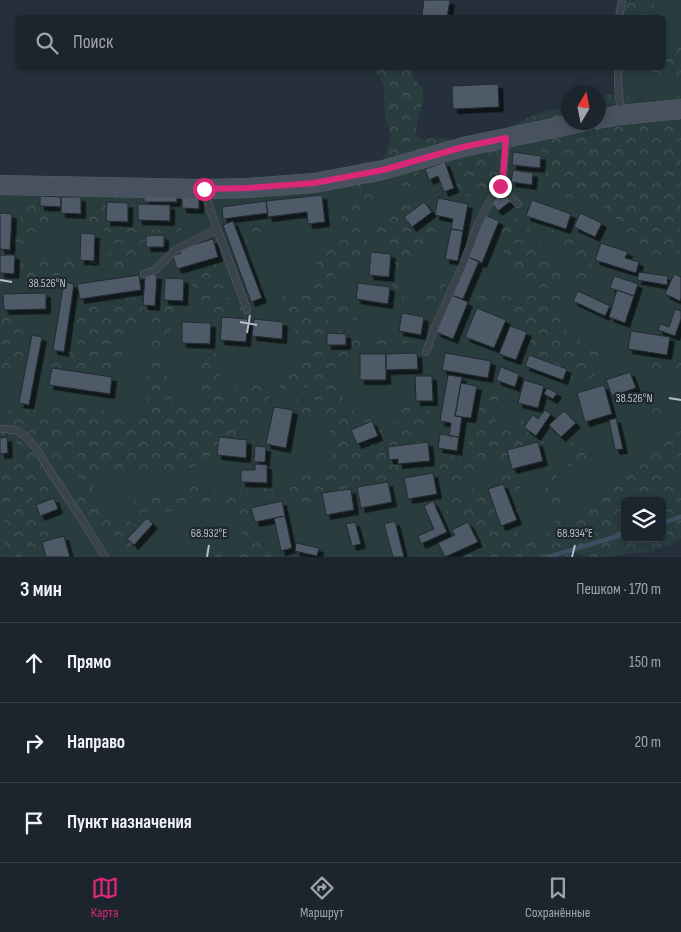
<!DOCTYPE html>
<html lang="ru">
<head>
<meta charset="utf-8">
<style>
  body { margin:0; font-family:"Sofia Sans Condensed",sans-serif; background:#293039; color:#f1f3f6 }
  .controls { position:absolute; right:15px; bottom:15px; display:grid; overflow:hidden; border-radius:8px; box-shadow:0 2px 8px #0003 }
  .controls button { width:45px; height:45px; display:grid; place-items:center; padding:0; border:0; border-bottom:1px solid #3a4149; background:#1c242d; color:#f1f3f6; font:25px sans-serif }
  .compass { position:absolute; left:561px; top:85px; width:45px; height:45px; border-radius:50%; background:#1c242d; box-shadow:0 2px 8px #0003; rotate:10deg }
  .stop { position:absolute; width:15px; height:15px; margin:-11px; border:4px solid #db2777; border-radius:50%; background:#fff }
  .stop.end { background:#db2777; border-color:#fff; box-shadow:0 1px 5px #0008 }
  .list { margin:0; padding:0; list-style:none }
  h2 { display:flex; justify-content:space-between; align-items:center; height:65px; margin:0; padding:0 20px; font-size:21px }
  h2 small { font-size:16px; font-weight:400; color:#a0a4aa }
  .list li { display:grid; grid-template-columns:32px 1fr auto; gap:15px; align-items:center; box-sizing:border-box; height:80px; padding:0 20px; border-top:1px solid #3a4149 }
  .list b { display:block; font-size:19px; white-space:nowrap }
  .list em { font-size:16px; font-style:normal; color:#a0a4aa }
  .icon { flex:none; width:28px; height:28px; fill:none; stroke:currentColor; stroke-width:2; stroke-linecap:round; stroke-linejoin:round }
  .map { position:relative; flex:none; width:681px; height:557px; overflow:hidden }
  .search { position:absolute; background:#1c242d; box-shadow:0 2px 8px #0003; left:15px; right:15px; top:15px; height:55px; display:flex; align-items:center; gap:12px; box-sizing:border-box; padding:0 18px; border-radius:8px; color:#a0a4aa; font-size:19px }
  .sheet { height:305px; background:#1c242d }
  nav { display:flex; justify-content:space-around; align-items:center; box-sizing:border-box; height:70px; border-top:1px solid #3a4149; background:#1c242d; font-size:14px; color:#a0a4aa }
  nav a { display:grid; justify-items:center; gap:2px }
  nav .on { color:#db2777 }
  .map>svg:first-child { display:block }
  .grass { fill:#293d3e }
  .forest { fill:url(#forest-crowns); fill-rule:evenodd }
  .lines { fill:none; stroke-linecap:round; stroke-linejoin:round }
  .stream { stroke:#3d4e63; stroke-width:4.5 }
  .building { fill:#505a67; stroke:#212933; filter:url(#shadow) }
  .lane-casing { stroke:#58606a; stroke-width:8 }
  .secondary-casing { stroke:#58606a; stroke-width:20 }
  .lane { stroke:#3a424c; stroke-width:7 }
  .secondary { stroke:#48515e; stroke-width:19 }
  .route { stroke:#db2777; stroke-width:6 }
  .ticks { fill:none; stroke:#b6bdc7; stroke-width:2 }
  .ticks-label { font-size:12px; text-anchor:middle; fill:#b6bdc7; stroke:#1f2731; stroke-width:4.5; stroke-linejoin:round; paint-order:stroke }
</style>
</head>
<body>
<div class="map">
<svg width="681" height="557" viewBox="0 0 681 557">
  <defs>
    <pattern id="forest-crowns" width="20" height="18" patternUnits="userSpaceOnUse" patternTransform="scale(1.25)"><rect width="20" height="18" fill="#293d3e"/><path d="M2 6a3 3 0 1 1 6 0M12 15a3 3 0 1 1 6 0" fill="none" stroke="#465758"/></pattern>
    <filter id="shadow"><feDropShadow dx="4.5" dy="4.5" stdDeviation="0" flood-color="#0009"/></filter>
  </defs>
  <rect width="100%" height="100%" fill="#26303c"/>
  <path class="grass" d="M622 0H681V513L662 501H625V530L533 557H0V185L313 181 620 111 619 68H664V18L620 17Z"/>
  <path class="forest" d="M628 0H652L656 12 655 17H625L624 13Z
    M668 42 672 43 681 48V80C670 80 655 80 652 68H664V45Z
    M372 68H411C413 76 415 81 422 87 426 103 416 119 416 136L421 139 447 138 452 142 422 166C417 174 417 182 409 187L396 185 387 177 383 160 389 145 391 135 385 117 384 87 381 78Z
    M610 94 659 100 681 95 680 252C665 259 651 257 638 247 634 244 629 241 626 237 618 226 616 214 603 207 586 197 566 198 547 194L543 190C543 185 544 180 546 174 547 171 549 166 549 163 550 145 524 147 513 149 509 155 509 161 507 168 502 184 477 195 462 197L457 193C455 184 454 171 459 163 462 159 465 157 466 153 468 147 467 139 472 135 478 131 485 134 492 134 495 133 499 132 503 131 510 129 514 126 520 122 536 114 551 108 568 108V122H598L599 98Z
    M365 161 371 163 378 179 370 207 365 214 364 227 367 241V247L364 254 354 264 337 268 334 273C335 284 341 296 349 304 354 309 356 310 359 317 351 325 341 319 332 316L329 319V322L332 328 356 337 387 335 403 338 409 342 408 349C393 352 370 345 358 353 350 357 342 362 335 367 330 371 325 376 320 380 311 386 290 394 280 390 278 380 284 370 293 365 297 363 301 362 305 359L307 354 306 349 289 322 277 314C276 305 278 298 287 294 303 301 312 278 316 267 317 263 317 258 319 255 322 248 326 243 332 239L338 238 345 233C346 224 340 216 341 209 342 203 351 199 353 193 358 180 348 168 365 161Z
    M100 195 128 197 131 201 134 225C145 234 165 230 176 223L180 224 182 227 180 231 175 237 150 252 147 257 131 269 26 278 19 277C18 269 21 261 27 256L55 259 99 258 105 256 110 253 112 240C108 234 106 231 100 228 98 227 95 227 93 226 80 216 92 202 100 195Z
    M405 198C421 197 427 217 440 222 451 246 427 247 413 257 401 265 401 285 404 297L402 301 395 298 393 290V278L395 269 393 259 380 244 375 229 376 223 380 217 386 213 395 209Z
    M35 200 52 214 47 226 31 245 22 254 0 266V240L16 226 26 203Z
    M503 209 511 210C514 215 515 222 521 225 525 228 530 229 534 233 539 238 540 243 544 249 551 259 558 266 563 278 565 283 563 287 563 292 562 298 564 303 564 308 565 317 559 324 567 333 574 342 588 342 596 350 608 362 594 382 579 383 577 383 574 382 572 382L534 351 530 343V328C525 323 518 322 512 318 507 315 504 311 499 309 492 305 481 304 476 298 473 295 473 292 473 287 490 284 503 304 521 294L523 285V277L520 270 506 260 504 254 500 248 497 242V216L499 212Z
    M255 218 265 220 268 224C268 229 266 231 265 235 263 241 264 243 258 247L249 245C240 233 237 222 255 218Z
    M547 229 567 234 576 240 597 271 596 278 592 285C586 287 581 287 575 283 574 275 575 265 571 259 565 247 545 245 544 230Z
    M214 263C221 265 225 267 228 274 227 283 223 289 227 297L241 303 243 308 238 313 212 316 206 314 200 308 199 293C192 285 188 283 190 272L197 267Z
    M445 268 448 271V280L436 303 431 307 425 308 420 306 419 302 426 298 433 279 439 269Z
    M124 294 133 296C140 307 139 309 154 309 163 302 171 301 180 307L181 313C176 322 168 331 165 340 162 350 166 359 167 368 168 380 165 397 177 404 184 408 188 409 196 407 204 393 196 377 197 362 198 358 199 354 200 350 208 347 210 348 217 353 220 366 217 378 224 390 237 392 241 380 252 383 267 387 273 395 268 411 266 416 264 420 260 424 256 428 249 430 244 433 234 439 224 445 215 452 207 456 202 464 194 467 182 472 168 468 156 470 144 472 134 477 122 476 112 476 106 473 96 475 90 489 95 501 103 513 116 517 158 527 151 547 149 550 146 553 142 554 130 557 104 539 96 530 91 526 88 520 85 515 81 510 76 504 76 498 76 494 79 490 80 487 80 485 80 481 80 479L77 476 69 477C65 482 61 488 55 491 47 496 25 494 30 510 33 518 43 525 48 532V538L38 557H4L7 528 5 522 0 520V459L12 466 19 464C20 454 19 442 12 435H0V412L58 405 93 408 131 416H139C151 402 145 379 147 362 148 350 152 338 152 326 139 316 128 329 124 342 121 351 125 364 114 370 107 374 59 369 47 369 43 351 58 351 71 352L77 346 78 330 76 322 82 306 90 301 109 299Z
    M0 314H5L18 322 23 332 24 344V356L19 368 11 377 0 378Z
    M679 353 681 354V374C666 371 652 375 638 369L637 365C646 357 657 362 669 361L673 356Z
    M335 382C345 389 341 392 344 402 345 405 347 408 348 410 358 413 373 414 379 423 383 429 380 431 387 437L394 435 397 426V416L402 408 412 404 422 405 431 411 432 418 429 430 402 472 395 478 311 502C295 503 287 503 281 487L284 479C292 476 300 474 308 473 317 473 326 475 333 470 334 459 331 424 324 416 319 409 309 412 303 416L297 415 293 406 294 402 299 396 328 383Z
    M489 387 493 388C500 398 499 408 495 419 496 421 497 424 500 426 507 431 518 424 524 420L546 428 550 433 549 439 545 442C532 448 517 452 504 458 499 460 492 463 487 467 473 477 465 488 446 484 441 477 437 471 441 463 445 452 460 458 467 449 471 444 468 437 470 431 471 426 476 423 478 418 483 405 474 397 489 387Z
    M644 389 652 392 662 407 665 414 664 419 662 423C647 429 647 419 643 408 640 400 639 401 641 391Z
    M681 431V459L672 471 668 479 672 487 679 494H681V538L672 544 659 548 653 551 616 555 609 557H586L575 553 573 548 571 533 579 518 616 478 640 456 666 438ZM625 501H662V538H625Z
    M573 443 586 449C588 463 581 465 569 466L561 456 566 446Z
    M548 467 554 469 556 473 557 485 569 524 570 557H463C467 554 473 553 477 550 487 541 479 522 468 517 464 516 460 517 456 517 445 517 442 507 445 497L452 494 476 488 491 480 501 472H510L517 477 520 487 522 498 521 507 518 511 516 527 518 535 526 538H536L550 533 554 527 555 518 551 508 542 476V472L544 469Z
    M181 485C196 484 209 490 224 491 240 493 256 486 272 489L275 493V496C268 498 257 496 251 500 243 506 254 530 260 536 264 540 268 543 272 547L273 555 271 557H205C215 550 233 552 240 543 244 539 242 529 241 525 239 519 236 512 231 509 219 502 202 509 189 510 174 511 159 511 143 512L136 515 130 512V504C138 496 148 500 158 497 166 495 174 490 181 485Z"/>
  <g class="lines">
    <path class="stream" d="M662 523 681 517
      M548 557 625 534"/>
  </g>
  <path class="building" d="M424 0H450L447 18H417V15H422Z
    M498 84 499 107 453 109 452 86Z
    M513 152 541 156 540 168 512 165Z
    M445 162 454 188 444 192 438 176 429 180 425 169Z
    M513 170 533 173 532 185 511 182Z
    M504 192 511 201 498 211 491 202Z
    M144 193H176L177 202H144Z
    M182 193H199V209L182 208Z
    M322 195 325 222 308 224 307 212 268 217 266 201Z
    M40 196 61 197V207L40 206Z
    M61 197H81V214L61 213Z
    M438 198 468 204 463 231 451 229 453 219 435 215Z
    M532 200 571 214 566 229 526 216Z
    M266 201 268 213 223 219 222 207Z
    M107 202 128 203V222L106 221Z
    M424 202 432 212 412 227 404 217Z
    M138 204 170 205V221L138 220Z
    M0 213 12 214 10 250 0 249Z
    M580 213 602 223 595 237 574 227Z
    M485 215 499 221 482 263 467 257Z
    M233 221 262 298 251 302 223 225Z
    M451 229 463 231 458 261 445 259Z
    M81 233 95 234 94 261 80 260Z
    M164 235V247H146V236Z
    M213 239 218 257 177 269 173 256 181 253 179 249Z
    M601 243 628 252 625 258 639 262 636 273 595 260Z
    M371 252 391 254 389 277 369 275Z
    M0 255H15L14 274 0 273Z
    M467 257 479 261 463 299 451 295Z
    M639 272 668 276 667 285 637 280Z
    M145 274 157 275 155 306 143 305Z
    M674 274 681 277V298L680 301 665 294Z
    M139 275 141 290 80 299 77 284Z
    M614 276 638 284 634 296 610 288Z
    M165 278 184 279 183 301 164 300Z
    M64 282 74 284 64 352 53 350Z
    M358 283 390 287 388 304 356 299Z
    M617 290 634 296 625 323 609 317Z
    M578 291 610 306 605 316 573 301Z
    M46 293V309L4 310 3 294Z
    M451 295 468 302 453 339 436 332Z
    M477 308 506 320 494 348 465 337Z
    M675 309 681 311V319L675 336 658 330 660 324 669 327Z
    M402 313 424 317 421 335 399 331Z
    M222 317 248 319 246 342 220 340Z
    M254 319 283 322 282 339 252 336Z
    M182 322 211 323 210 344 182 343Z
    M510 326 527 332 516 360 499 354Z
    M631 331 670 337 667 355 628 349Z
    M327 333 346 334V345H327Z
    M32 335 42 337 29 405 19 403Z
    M417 353 418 369 386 370V354Z
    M445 353 491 361 488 378 442 370Z
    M360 354H386V380H360Z
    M529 355 567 369 563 380 525 366Z
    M501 367 519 374 515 387 496 380Z
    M52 368 112 377 110 394 49 385Z
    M630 372 636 388 612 396 606 380Z
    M448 375 462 377 455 416 462 417 459 437 449 436 451 423 440 421Z
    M415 376H432L433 401H416Z
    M524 380 544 386 538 408 518 403Z
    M461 383 477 386 471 418 455 416Z
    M604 385 612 414 585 422 577 393Z
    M547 388 557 393 553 399 544 394Z
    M274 407 293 410 286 448 266 444Z
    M545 410 551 414 536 436 524 427 533 415 538 419Z
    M564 411 576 423 561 437 549 425Z
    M616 418 623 449 615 450 609 420Z
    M372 421 378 436 357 444 351 430Z
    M440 434 459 437 457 451 438 448Z
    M7 437 8 453 0 454V438Z
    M219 437 247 440 246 458 217 455Z
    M428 442 430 461 398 464V459L389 460 388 447Z
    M538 442 543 461 512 469 507 450Z
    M255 446 266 447 265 462H254Z
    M255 464 267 465V483L241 482V470H255Z
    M433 473 437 494 408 499 404 478Z
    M388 482 392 502 361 508 357 487Z
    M503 484 517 520 501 526 488 489Z
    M351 489 354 510 326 515 322 493Z
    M54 498 58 509 40 516 36 505Z
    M282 501 285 516 255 522 251 508Z
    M433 501 447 532 421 544 418 536 434 529 424 506Z
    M285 516 292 548 281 551 274 518Z
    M147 518 153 524 134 545 127 539Z
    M395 521 404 557H393L384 524Z
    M355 522 361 544 352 546 346 524Z
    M468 522 478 542 445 557 438 543 455 535 452 530Z
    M64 536 70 557H46L42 542Z
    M296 543 319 548 317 556 295 551Z"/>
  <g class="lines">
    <defs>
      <path id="lane" d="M619 18 622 0
        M618 68V83L621 115
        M500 186 518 204
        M204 191 217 229 247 310
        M144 274 155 270 175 250 217 229
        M426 352 435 327 463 264 479 222 489 203 500 186 503 178 506 139
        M0 429C9 428 18 430 25 436 36 445 43 460 50 471 69 500 88 528 105 557"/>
      <path id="secondary" d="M598 119 621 115 681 109
        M0 185 203 189 248 188 314 183 383 170 463 147 582 122"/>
    </defs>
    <use href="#lane" class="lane-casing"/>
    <use href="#secondary" class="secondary-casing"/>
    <use href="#lane" class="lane"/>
    <use href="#secondary" class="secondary"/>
  </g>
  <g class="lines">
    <path class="route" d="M204 189 248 188 314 183 383 170 463 147 506 138 503 178 500 186"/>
  </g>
  <path class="ticks" d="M0 280 12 282M240 322 257 325M247 333 250 315M669 398 681 400M207 557 209 545M572 557 575 545"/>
  <g class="ticks-label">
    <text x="47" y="287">38.526°N</text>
    <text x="634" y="402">38.526°N</text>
    <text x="209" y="537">68.932°E</text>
    <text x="575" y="537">68.934°E</text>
  </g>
</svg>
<div class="controls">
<button><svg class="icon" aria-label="layers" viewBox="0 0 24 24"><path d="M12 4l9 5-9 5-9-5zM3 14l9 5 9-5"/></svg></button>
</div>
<svg class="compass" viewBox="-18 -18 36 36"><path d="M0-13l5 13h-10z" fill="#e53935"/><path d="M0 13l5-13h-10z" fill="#a0a4aa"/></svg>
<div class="stop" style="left:204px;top:189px"></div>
<div class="stop end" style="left:500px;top:186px"></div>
<div class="search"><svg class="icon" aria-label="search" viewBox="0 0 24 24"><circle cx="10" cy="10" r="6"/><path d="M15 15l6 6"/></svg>Поиск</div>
</div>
<section class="sheet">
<h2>3 мин<small>Пешком · 170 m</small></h2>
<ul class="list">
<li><svg class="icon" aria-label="ahead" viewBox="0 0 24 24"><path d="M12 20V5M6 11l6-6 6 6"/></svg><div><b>Прямо</b></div><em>150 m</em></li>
<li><svg class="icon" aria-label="right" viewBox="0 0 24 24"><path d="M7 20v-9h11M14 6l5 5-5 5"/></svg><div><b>Направо</b></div><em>20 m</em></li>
<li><svg class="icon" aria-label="arrive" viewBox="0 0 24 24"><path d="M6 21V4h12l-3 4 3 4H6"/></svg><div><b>Пункт назначения</b></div></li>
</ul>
</section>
<nav>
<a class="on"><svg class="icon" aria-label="map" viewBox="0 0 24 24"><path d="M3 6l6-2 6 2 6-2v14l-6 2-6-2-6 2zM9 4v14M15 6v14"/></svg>Карта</a>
<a><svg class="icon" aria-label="directions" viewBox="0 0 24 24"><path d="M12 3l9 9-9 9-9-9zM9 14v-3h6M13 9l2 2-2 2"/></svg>Маршрут</a>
<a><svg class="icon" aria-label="saved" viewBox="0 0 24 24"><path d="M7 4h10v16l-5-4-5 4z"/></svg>Сохранённые</a>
</nav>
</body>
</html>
